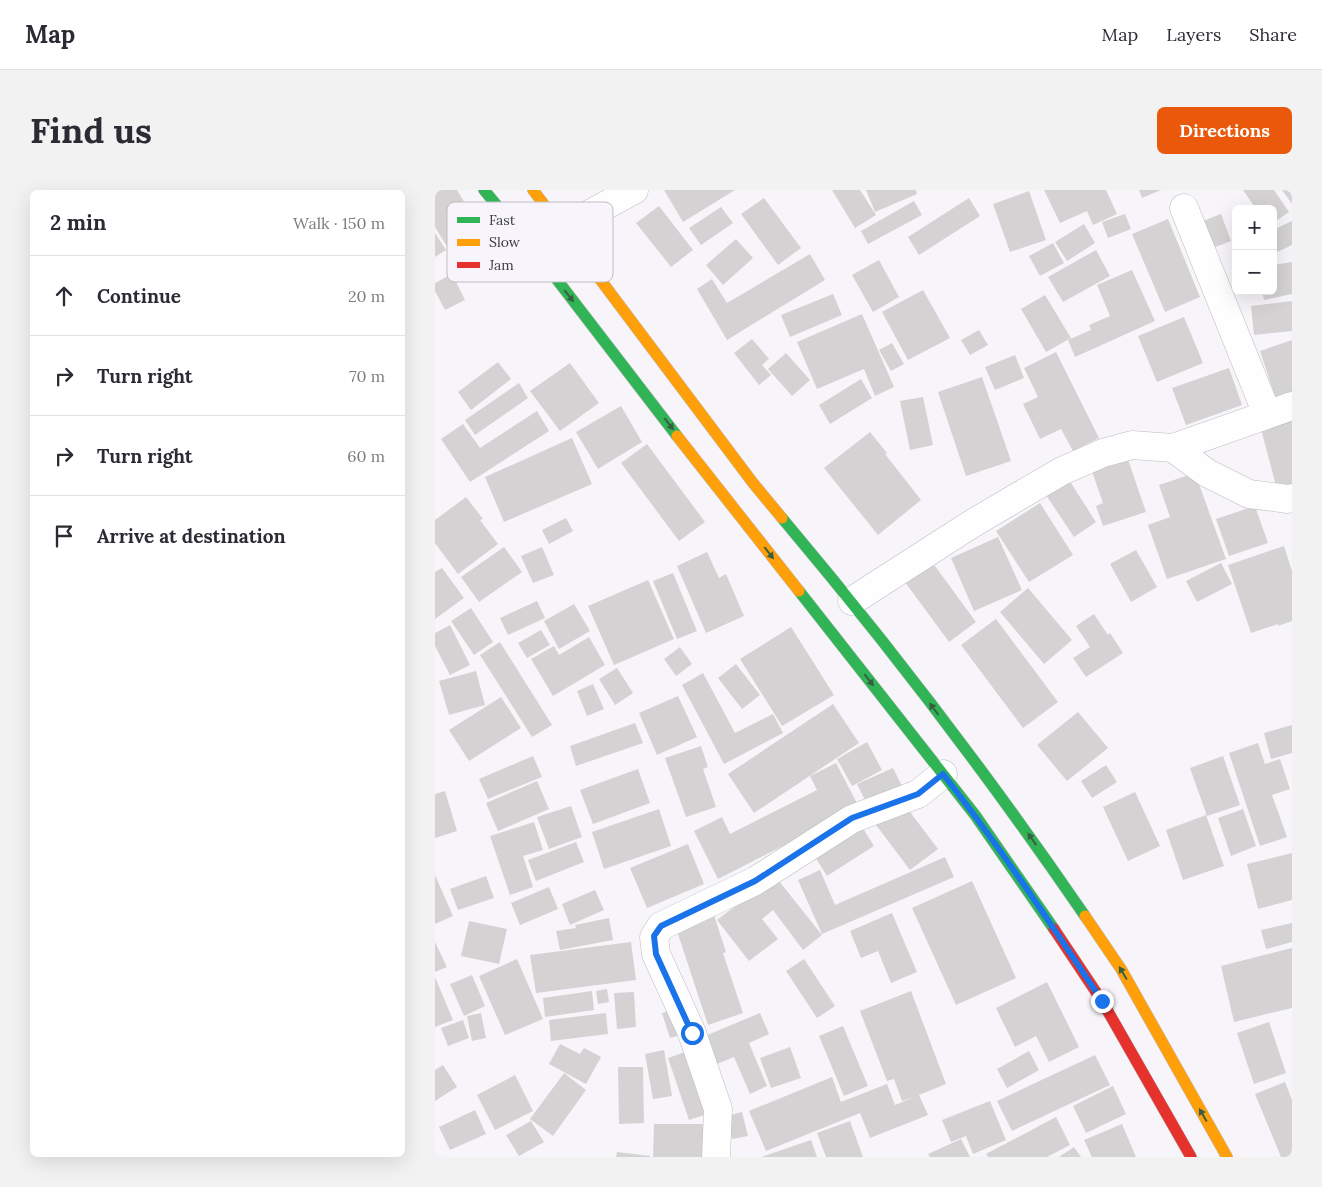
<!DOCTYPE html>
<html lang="en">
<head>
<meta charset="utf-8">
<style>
  body { margin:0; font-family:Lora,serif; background:#f2f2f3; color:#2b2b33 }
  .controls { position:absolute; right:15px; top:15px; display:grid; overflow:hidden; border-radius:8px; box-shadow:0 5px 20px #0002 }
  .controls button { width:45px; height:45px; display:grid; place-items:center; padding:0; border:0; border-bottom:1px solid #e1e1e2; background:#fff; color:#2b2b33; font:25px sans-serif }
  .stop { position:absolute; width:15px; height:15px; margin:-11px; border:4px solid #1a73e8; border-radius:50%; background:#fff }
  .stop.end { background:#1a73e8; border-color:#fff; box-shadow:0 1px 5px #0008 }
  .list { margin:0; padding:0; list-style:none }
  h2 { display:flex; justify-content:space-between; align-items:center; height:65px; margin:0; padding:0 20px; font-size:21px }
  h2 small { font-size:16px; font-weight:400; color:#7c7c81 }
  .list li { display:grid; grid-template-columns:32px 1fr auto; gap:15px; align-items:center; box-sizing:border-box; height:80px; padding:0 20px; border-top:1px solid #e1e1e2 }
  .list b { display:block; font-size:19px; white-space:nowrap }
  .list em { font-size:16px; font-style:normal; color:#7c7c81 }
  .icon { flex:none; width:28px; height:28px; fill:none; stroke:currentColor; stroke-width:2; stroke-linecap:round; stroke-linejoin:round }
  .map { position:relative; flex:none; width:857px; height:967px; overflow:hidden; border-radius:8px }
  header { display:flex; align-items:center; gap:30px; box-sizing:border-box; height:70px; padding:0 25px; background:#fff; border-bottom:1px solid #e1e1e2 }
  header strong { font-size:24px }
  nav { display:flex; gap:28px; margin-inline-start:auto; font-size:18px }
  .intro { display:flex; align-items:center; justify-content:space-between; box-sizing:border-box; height:120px; padding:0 30px }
  h1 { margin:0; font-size:35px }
  .button { padding:12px 22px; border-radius:8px; background:#ea580c; color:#fff; font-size:18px; font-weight:700 }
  main { display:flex; gap:30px; padding:0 30px }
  aside { flex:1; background:#fff; border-radius:8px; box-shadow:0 5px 20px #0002 }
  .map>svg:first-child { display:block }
  .building { fill:#d4d2d3 }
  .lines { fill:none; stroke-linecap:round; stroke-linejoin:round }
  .street-casing { stroke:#bdbcbf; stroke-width:29 }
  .fast-casing { stroke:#bdbcbf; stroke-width:12 }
  .slow-casing { stroke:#bdbcbf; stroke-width:12 }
  .jam-casing { stroke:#bdbcbf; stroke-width:12 }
  .street { stroke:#fefefe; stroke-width:28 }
  .fast { stroke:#30b455; stroke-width:11 }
  .slow { stroke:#ff9f0a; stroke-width:11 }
  .jam { stroke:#e5322d; stroke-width:11 }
  .oneway { fill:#385f44 }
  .route { stroke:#1a73e8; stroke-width:6 }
  .key { fill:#f7f4fb; stroke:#bfbcc2; stroke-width:1 }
  .key-label { font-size:14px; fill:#3c3b3d }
</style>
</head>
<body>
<header>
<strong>Map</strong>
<nav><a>Map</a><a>Layers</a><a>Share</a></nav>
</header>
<div class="intro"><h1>Find us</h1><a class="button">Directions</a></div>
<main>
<aside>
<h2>2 min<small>Walk · 150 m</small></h2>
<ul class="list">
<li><svg class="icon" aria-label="ahead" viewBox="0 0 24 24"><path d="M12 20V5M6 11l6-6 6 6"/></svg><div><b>Continue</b></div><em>20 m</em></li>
<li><svg class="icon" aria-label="right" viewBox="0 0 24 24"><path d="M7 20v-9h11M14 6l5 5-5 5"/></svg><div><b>Turn right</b></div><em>70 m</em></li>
<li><svg class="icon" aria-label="right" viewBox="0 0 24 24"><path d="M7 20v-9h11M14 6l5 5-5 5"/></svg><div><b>Turn right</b></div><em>60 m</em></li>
<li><svg class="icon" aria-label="arrive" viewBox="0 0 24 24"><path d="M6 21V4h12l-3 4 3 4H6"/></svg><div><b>Arrive at destination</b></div></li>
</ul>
</aside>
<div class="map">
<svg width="857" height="967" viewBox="0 0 857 967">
  <rect width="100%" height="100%" fill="#f7f5fa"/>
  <path class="building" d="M0 0H22L43 35 11 55 0 37Z
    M229 0H300L248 32Z
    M397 0H425L441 25 420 38Z
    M431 0H481L482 4 440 22Z
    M609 0H671L682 24 658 35 652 21 625 33Z
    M704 0H726L707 8Z
    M808 0H839L854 22 838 33V19H821Z
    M847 0H857V14Z
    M594 1 611 50 575 62 558 14Z
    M329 8 366 58 343 75 306 24Z
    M534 8 545 26 484 65 473 47Z
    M479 11 487 25 433 54 426 41Z
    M224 16 258 60 236 77 201 33Z
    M286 17 298 33 266 55 254 38Z
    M690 24 696 39 673 48 667 32Z
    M786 24 796 51 778 58 768 31Z
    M733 29 765 107 730 122 697 44Z
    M857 31V55L838 64V40Z
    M649 34 660 53 632 71 620 52Z
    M0 43 11 60 0 67Z
    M301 49 318 68 288 95 271 75Z
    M618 53 629 73 605 86 594 66Z
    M661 60 675 86 628 112 613 87Z
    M375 64 390 90 292 150 262 99 277 89 292 113Z
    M444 70 464 107 438 122 417 85Z
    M857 72V104L829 110 827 101H838V75Z
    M697 80 720 131 640 167 633 150 656 140 654 135 675 126 662 95Z
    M17 84 30 110 10 120 0 101V93Z
    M488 100 515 148 473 170 447 122Z
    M398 104 407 125 355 147 346 125Z
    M610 105 636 148 611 162 586 119Z
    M857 111V141L819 145 816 116Z
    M427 124 459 197 440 206 429 179 382 199 362 152Z
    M749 127 768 173 722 192 703 146Z
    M544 140 553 155 535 165 526 150Z
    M317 149 334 169 327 175 336 185 324 195 299 163Z
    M857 150V207L842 212 825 161Z
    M457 153 469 174 456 181 444 160Z
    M621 162 664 248 638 261 626 239 605 249 588 214 603 207 589 178Z
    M351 163 375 190 357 206 333 179Z
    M580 165 589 188 560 200 550 177Z
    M63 172 76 189 36 220 23 202Z
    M135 173 164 213 125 241 95 201Z
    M794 178 807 215 751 235 737 198Z
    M547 187 576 271 531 286 503 202Z
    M426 189 437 208 395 234 384 215Z
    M84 193 93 208 40 245 30 230Z
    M488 207 498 255 475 260 465 211Z
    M186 216 207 252 163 279 141 242Z
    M102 221 114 241 35 292 6 249 28 234 45 258Z
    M857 231V299L843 303 826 239Z
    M435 242 452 263 450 264 486 310 443 345 389 278Z
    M137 248 157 294 69 332 50 287Z
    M212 254 270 332 244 351 186 273Z
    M689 258 711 322 668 336 661 316 668 313 653 270Z
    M760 283 791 369 732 389 713 335 735 327 724 295Z
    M634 290 661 332 639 347 611 305Z
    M31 307 48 329 45 330 63 354 23 384 0 353V330Z
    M605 313 638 365 594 392 561 341Z
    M820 316 833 353 794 366 781 329Z
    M131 328 138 341 114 354 107 340Z
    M563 347 587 400 539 421 516 368Z
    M849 356 857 381V431L843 436V434L816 443 793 375Z
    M69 357 87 382 44 412 26 387Z
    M107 357 119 385 98 393 86 366Z
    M701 360 722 397 696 412 675 374Z
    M272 362 284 388 291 384 309 426 271 443 242 376Z
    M497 372 541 432 514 452 470 392Z
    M786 373 797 394 762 412 751 391Z
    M7 378 29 408 0 429V382Z
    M238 383 262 441 242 449 218 391Z
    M213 390 239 449 179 475 153 416Z
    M593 398 637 450 609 474 565 422Z
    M102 411 110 428 73 445 65 428Z
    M139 414 155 441 124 459 109 431Z
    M36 418 58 452 39 465 16 431Z
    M659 424 673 445 675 443 688 463 651 487 638 468 655 457 641 436Z
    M561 429 623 512 588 538 526 455Z
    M15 435 35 475 15 485 0 456V443Z
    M356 437 399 505 347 536 305 469Z
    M106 440 115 455 92 468 83 453Z
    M154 447 170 475 118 506 96 469 119 456 124 465Z
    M65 452 117 535 97 547 45 465Z
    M245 457 257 474 241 486 229 469Z
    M301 474 325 505 307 519 283 488Z
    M182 478 198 503 180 515 164 489Z
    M41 481 50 515 14 525 4 491Z
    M268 483 300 543 338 524 348 543 289 574 247 495Z
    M158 494 169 519 152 526 142 501Z
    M243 506 262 547 222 565 204 523Z
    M66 507 86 538 34 571 14 540Z
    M398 514 424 553 319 623 293 584Z
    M643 522 673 558 632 591 602 555Z
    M200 533 208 553 141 576 135 556Z
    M857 535V563L836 569 829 543Z
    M432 552 447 580 417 596 402 569Z
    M823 553 830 574 845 569 855 599 837 605 852 647 825 656 794 563Z
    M266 556 273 577 268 579 281 617 251 627 230 568Z
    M98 566 107 587 53 609 44 589Z
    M788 566 805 615 772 626 755 578Z
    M401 573 424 617 283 689 259 641 287 627 295 644 382 600 375 586Z
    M671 575 682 592 657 608 646 591Z
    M458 578 468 598 432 614 422 594Z
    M203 579 215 613 158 634 145 600Z
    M102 591 114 619 63 641 51 613Z
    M10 601 22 641 0 648V604Z
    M700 602 725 656 693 671 668 617Z
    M469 614 503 659 475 680 441 635Z
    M136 616 147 647 114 659 102 627Z
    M224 619 236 656 169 679 157 642Z
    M808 619 821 656 796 666 783 628Z
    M771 625 789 676 748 690 731 640Z
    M99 632 108 660 88 666 98 697 75 705 55 646Z
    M424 632 439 656 392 686 377 662Z
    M141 652 149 672 101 691 93 670Z
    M253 654 269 694 212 718 195 678Z
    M857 663V710L823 719 812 674Z
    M510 667 519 687 387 744 363 690 385 680 400 715Z
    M0 685 18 726 0 734Z
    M51 686 59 708 23 720 15 699Z
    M340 686 387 745 368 760 338 720 327 729 343 749 314 771 282 730Z
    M537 691 581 788 521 815 477 718Z
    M114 697 123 719 85 735 76 713Z
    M160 700 169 720 135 735 127 714Z
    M278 722 291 762 288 763 308 823 273 835 240 735Z
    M457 723 482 782 456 793 443 761 426 768 415 741Z
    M174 728 178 750 125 760 121 741 141 738 140 735Z
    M34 731 72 739 64 774 26 766Z
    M857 733V752L831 759 826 740Z
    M0 752 12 777 0 782Z
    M196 752 201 790 101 803 95 765Z
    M857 758V818L799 832 786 776Z
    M82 769 108 829 70 845 44 786Z
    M369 769 400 816 382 828 351 781Z
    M37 785 50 816 29 826 15 794Z
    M0 787 18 830 0 837Z
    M612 792 644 857 614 872 601 846 580 857 561 818Z
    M172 799 174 812 163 814 161 801Z
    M157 801 159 820 110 827 108 808Z
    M476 801 511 894 484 905 493 925 435 948 425 923 331 961 314 921 397 887 406 912 452 894 460 915 479 907 467 911 459 889 452 891 425 821Z
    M199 802 201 837 182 839 179 803Z
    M242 819 249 844 235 848 227 823Z
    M46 823 51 848 37 851 32 826Z
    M171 823 173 844 116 851 114 830Z
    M325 823 334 844 314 853 332 896 315 904 299 867 282 874 270 846Z
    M28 830 34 848 13 856 6 838Z
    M834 832 851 883 819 894 802 843Z
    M408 836 433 896 409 906 384 846Z
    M125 854 145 864 149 858 166 867 151 894 114 874Z
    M355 857 366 888 336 898 325 868Z
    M229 860 237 906 218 909 210 864Z
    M256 860 278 922 254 930 233 868Z
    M594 861 604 880 572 898 562 879Z
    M660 865 675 895 577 941 562 911Z
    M8 875 22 897 0 911V880Z
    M183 877H208L209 933 184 934Z
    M129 883 151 900 118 946 95 929Z
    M80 885 98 921 60 940 42 905Z
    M850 892 857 910V967H846L820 904Z
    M678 896 691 924 651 943 638 916Z
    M555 911 571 950 538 964 531 946 516 952 507 930Z
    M40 920 51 944 15 960 4 937Z
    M307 922 313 946 297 949 292 926Z
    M621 927 635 955 612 967H553L551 964Z
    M96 931 109 952 84 966 71 945Z
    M415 931 428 967H391L382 943Z
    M219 934H273V967H218Z
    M687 934 701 967H657L649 950Z
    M526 949 535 967H495L493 964Z
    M376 950 382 967H326Z
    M639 957 646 967H624Z
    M182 962 215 966V967H181Z"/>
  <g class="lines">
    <defs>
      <path id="street" d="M749 18 832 224
        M127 39 199 0
        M738 258 772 283 814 304 853 309 857 308
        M417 411 535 335 584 306 627 281 668 263 697 255 738 258 857 216
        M281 967 283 919 257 843 221 764 219 747 226 736 320 691 417 629 483 604 508 584"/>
      <path id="fast" d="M49 0 100 61 242 246
        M347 328C454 455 556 589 650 726
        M364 401 540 625 619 739"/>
      <path id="slow" d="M98 0 318 293 347 328
        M242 246 364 401
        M650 726 686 779 792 967"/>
      <path id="jam" d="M619 739 667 811 756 967"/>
    </defs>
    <use href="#street" class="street-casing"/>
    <use href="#fast" class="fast-casing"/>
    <use href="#slow" class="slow-casing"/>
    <use href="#jam" class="jam-casing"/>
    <use href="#street" class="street"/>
    <use href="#fast" class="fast"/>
    <use href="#slow" class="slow"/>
    <use href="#jam" class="jam"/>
  </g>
  <defs><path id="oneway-solid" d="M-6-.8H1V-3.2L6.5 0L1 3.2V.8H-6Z" transform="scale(1.25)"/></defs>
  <g class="oneway">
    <use href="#oneway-solid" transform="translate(134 106) rotate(52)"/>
    <use href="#oneway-solid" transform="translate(234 234) rotate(52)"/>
    <use href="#oneway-solid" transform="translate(334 363) rotate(52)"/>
    <use href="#oneway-solid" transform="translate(434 490) rotate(52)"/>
    <use href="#oneway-solid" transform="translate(499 519) rotate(-127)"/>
    <use href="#oneway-solid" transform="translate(597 649) rotate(-125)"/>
    <use href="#oneway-solid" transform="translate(688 783) rotate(-121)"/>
    <use href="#oneway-solid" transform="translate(768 925) rotate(-120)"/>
  </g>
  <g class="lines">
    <path class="route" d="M257 843 221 764 219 746 226 736 320 691 417 628 483 604 508 584C565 657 616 734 667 811"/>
  </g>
  <rect x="12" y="12" width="166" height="80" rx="8" class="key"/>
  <rect x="22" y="27" width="23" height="6" fill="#30b455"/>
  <rect x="22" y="49" width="23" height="7" fill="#ff9f0a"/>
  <rect x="22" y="72" width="23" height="6" fill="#e5322d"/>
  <g class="key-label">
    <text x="54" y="35">Fast</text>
    <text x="54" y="57">Slow</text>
    <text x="54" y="80">Jam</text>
  </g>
</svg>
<div class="controls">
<button>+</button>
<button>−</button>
</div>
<div class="stop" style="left:257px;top:843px"></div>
<div class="stop end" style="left:667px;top:811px"></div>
</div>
</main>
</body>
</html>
